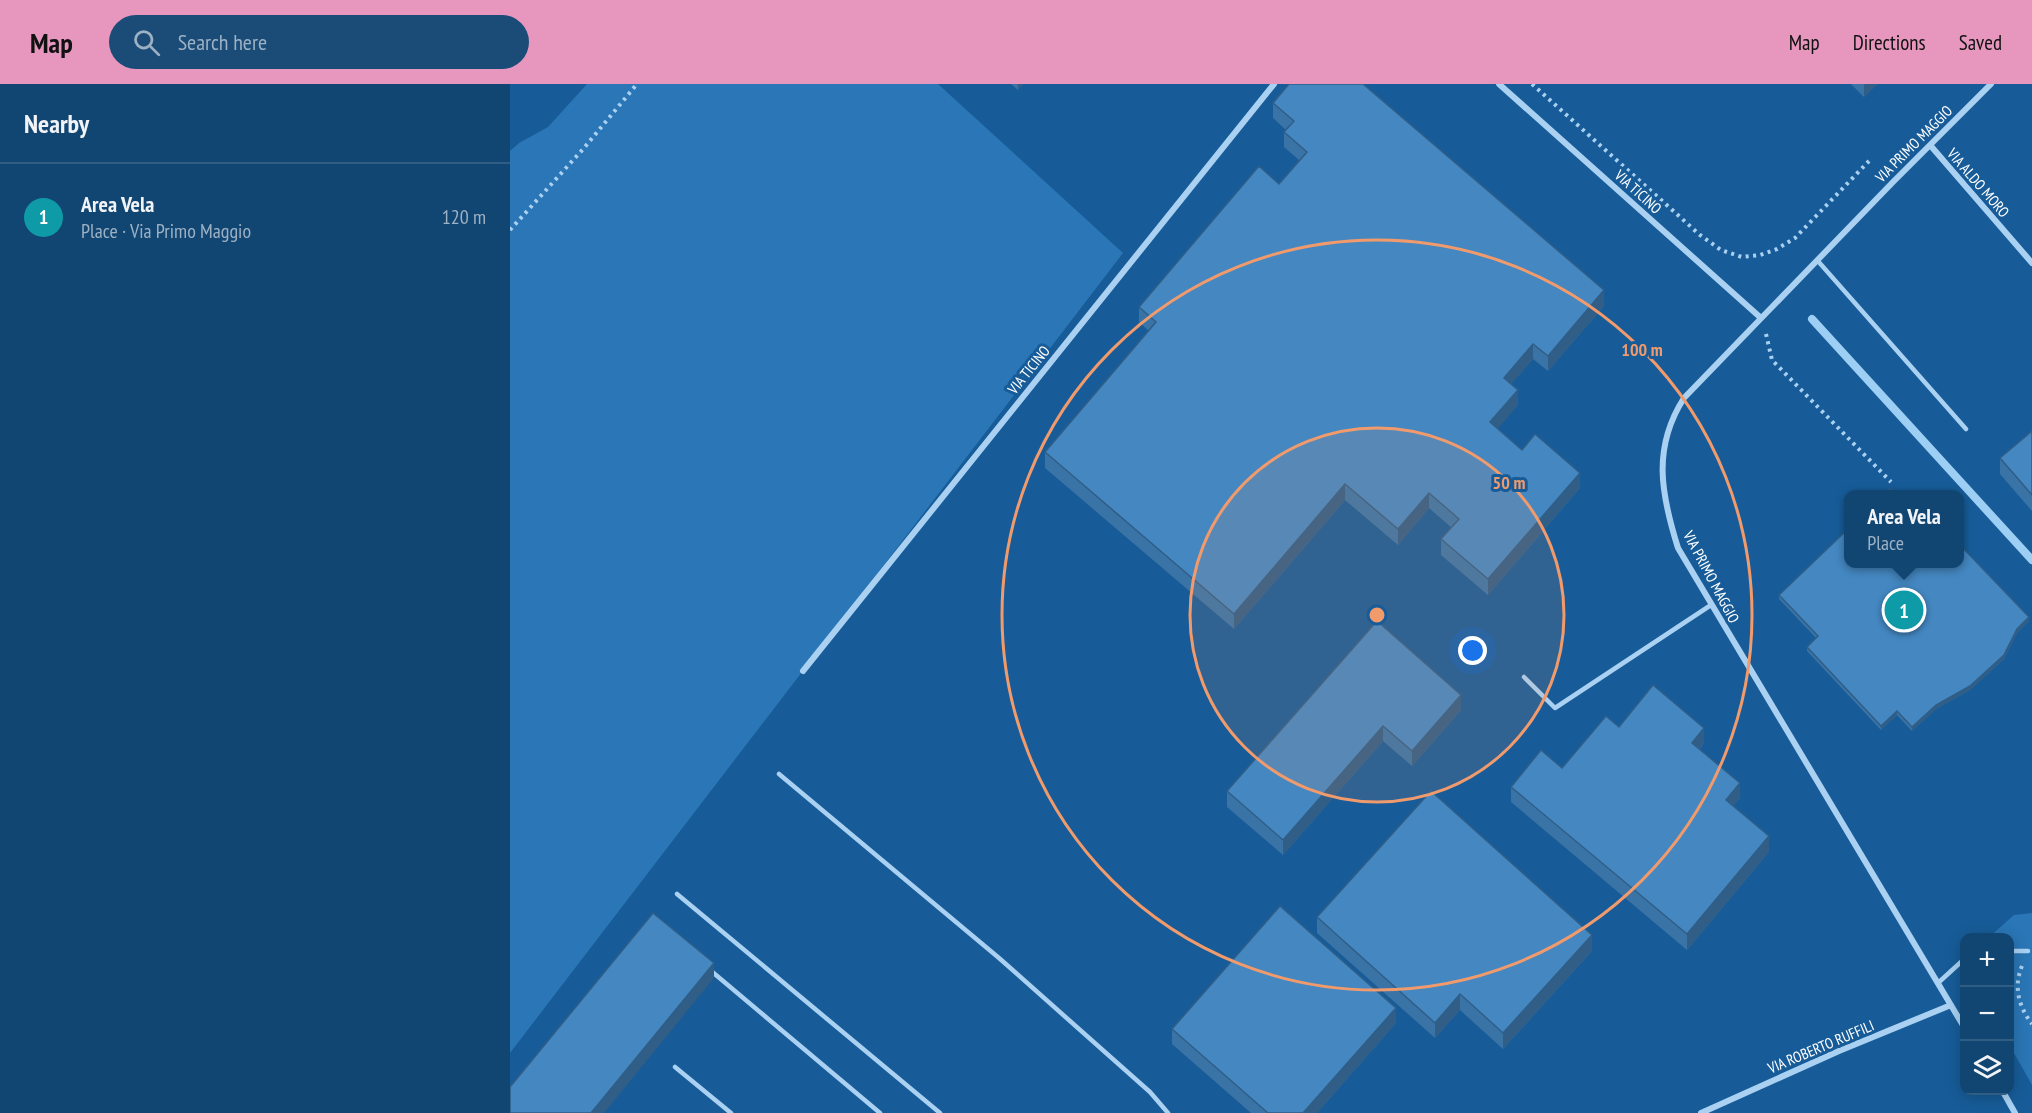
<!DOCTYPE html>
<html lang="en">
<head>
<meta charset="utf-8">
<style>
  body { margin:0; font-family:"PT Sans Narrow",sans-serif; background:#1a4c77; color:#f1f3f6 }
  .controls { position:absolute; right:18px; bottom:18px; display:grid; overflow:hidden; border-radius:12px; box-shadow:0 3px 15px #0003 }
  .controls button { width:54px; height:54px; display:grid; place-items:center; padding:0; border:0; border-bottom:2px solid #305d84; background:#114572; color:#f1f3f6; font:30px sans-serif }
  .you { position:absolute; left:963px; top:567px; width:21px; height:21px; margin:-15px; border:4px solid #fff; border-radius:50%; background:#1a73e8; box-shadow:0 0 0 9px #1a73e833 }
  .badge { display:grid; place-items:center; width:39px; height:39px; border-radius:50%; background:#e797bd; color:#fff; font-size:20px; font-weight:700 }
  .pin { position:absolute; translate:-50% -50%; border:3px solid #fff; box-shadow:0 2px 6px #0006 }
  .popup { position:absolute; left:1334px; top:406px; width:120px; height:78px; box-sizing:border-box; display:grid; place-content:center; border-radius:12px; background:#114572; filter:drop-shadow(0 2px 4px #0005); font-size:20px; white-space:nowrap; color:#9cb1c4 }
  .popup b { font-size:22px; color:#f1f3f6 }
  .popup::after { content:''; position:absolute; left:50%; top:100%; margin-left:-12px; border:12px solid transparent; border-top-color:#114572 }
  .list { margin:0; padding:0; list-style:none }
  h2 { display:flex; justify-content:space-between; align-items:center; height:78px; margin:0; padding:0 24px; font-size:26px }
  h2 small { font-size:20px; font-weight:400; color:#9cb1c4 }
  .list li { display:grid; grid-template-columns:39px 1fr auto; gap:18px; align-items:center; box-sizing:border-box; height:108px; padding:0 24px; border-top:2px solid #305d84 }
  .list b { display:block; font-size:22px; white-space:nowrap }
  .list p { margin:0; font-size:20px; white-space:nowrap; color:#9cb1c4 }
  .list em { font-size:20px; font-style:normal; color:#9cb1c4 }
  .icon { flex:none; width:33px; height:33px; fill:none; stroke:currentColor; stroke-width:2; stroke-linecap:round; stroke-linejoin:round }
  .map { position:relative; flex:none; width:1522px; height:1029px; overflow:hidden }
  header { display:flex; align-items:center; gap:36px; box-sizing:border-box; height:84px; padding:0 30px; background:#e797bd; color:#111 }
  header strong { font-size:28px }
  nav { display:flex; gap:33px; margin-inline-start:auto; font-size:21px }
  .search { width:420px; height:54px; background:#1a4c77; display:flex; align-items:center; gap:15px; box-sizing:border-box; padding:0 21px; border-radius:33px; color:#9cb1c4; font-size:22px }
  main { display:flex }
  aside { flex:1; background:#114572 }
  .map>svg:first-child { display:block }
  .green { fill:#2a76b6 }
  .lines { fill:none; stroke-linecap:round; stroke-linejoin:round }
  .stream { stroke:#9dcef4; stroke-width:8 }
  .path { stroke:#aad1f2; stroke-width:4; stroke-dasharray:3 4.5; stroke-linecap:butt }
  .lane { stroke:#aad1f2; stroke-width:4.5 }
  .street { stroke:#aad1f2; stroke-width:6 }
  .wall { fill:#3a74a6 }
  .shaded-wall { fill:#305e87 }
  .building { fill:#4487c1; stroke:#305e87; stroke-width:1.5 }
  .ring { fill:none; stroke:#f19b6d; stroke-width:3 }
  .labels { text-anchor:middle; stroke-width:6; stroke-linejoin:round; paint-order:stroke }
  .street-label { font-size:15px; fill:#fff; stroke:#175c98 }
  .centre { fill:#f19b6d; stroke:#175c98; stroke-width:3 }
  .ring-label { font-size:18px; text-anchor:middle; font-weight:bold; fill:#f19b6d; stroke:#175c98; stroke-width:6; stroke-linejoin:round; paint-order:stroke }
</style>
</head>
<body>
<header>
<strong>Map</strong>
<div class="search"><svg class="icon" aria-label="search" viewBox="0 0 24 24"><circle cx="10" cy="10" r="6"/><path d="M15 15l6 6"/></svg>Search here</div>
<nav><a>Map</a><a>Directions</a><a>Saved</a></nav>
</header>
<main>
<aside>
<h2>Nearby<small></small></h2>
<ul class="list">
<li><span class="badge" style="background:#0f9aa8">1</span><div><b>Area Vela</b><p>Place · Via Primo Maggio</p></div><em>120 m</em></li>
</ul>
</aside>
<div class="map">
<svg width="1522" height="1029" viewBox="0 0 1522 1029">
  <rect width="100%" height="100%" fill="#175c98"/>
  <path class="green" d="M77 0H428L613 169 0 969V67L9 59 38 43Z
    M1522 829V1001L1500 962V854H1478L1504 831Z"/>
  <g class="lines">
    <path class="stream" d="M1302 235 1522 476"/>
    <path class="path" d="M1022 0 1190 151 1211 166 1232 173 1250 171 1267 165 1285 154 1359 77
      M0 146 74 64 127 0
      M1256 250 1262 276 1381 398
      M1512 882C1503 903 1509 923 1522 940"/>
    <path class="lane" d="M1307 176 1456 345
      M1014 593 1045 624 1201 521
      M269 690 489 874 640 1008 658 1029
      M167 810 430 1029
      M1500 867H1518
      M200 886 370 1029
      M1428 899 1451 878 1454 877
      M165 983 221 1029"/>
    <path class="street" d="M989 0 1251 234
      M1420 61 1522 179
      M293 587 764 0
      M1454 943 1168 464C1151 410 1142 364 1174 314L1383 98 1481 0
      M1492 1006 1505 1029
      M1191 1029 1329 967 1441 921"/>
  </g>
  <path class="wall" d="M501 0H513L508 6Z
    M1341 0H1367L1354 13Z
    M763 19 1094 222 1038 287 1023 275 1001 300 1008 321 987 345 1012 366 1070 404 978 511 931 471V455L942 444 919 424 888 461 835 416 724 545 535 384V368L639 247 629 238V223L769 100 789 76 774 63V48L776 46 763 34Z
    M1522 347V427L1490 390V374Z
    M1269 511 1519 537 1507 549 1494 575 1460 606 1426 625 1402 647 1387 631 1371 646 1297 567V563L1306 554 1269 515Z
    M867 537 951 626 902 682 873 657 773 771 717 723V707Z
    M1109 643 1194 659 1190 665 1230 714 1223 722 1259 768 1177 866 1001 718V703L1052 684Z
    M807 833 1082 867 993 965 950 926 925 954 807 849Z
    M886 939 807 1029H741L662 960V945Z"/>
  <path class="shaded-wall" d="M508 0H513L508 6Z
    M1355 0H1367L1354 13V1Z
    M1094 206V222L1038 287V272Z
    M1023 260V275L994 309V294Z
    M1008 306V321L980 354V338Z
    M1070 389V404L978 511V495Z
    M835 400V416L724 545V530Z
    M919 409V424L888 461V445Z
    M1519 533V537L1507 549 1494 575 1460 606 1426 625 1402 647V643Z
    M951 611V626L902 682V667Z
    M1387 627V631L1371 646V642Z
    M873 642V657L773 771V756Z
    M1194 644V659L1182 674V659Z
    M1230 699V714L1216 731V716Z
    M1259 752V768L1177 866V850Z
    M1082 851V867L993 965V949Z
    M204 879V894L94 1029H81Z
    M950 910V926L925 954V939Z
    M886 924V939L807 1029H793Z"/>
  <path class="building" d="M779 0H853L1094 206 1038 272 1023 260 994 294 1008 306 980 338 1012 366 1025 350 1070 389 978 495 931 455 949 435 919 409 888 445 835 400 724 530 535 368 646 238 629 223 749 82 769 100 797 68 774 48 784 37 763 19Z
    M1522 347V411L1490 374Z
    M1380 405 1385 411H1375Z
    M1338 445V480H1449V460L1519 533 1507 545 1494 571 1460 602 1426 621 1402 643 1387 627 1371 642 1297 563 1308 552 1269 511Z
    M867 537 951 611 902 667 873 642 773 756 717 707Z
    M1143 601 1194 644 1182 659 1230 699 1216 716 1259 752 1177 850 1001 703 1031 666 1052 684 1096 632 1109 643Z
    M921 707 1082 851 993 949 950 910 925 939 807 833Z
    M770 822 886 924 793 1029H758L662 945Z
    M143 829 204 879 81 1029H0V1003Z"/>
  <circle cx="867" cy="531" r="187" fill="#f19b6d" fill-opacity=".12"/>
  <g class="ring">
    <circle cx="867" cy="531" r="187"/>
    <circle cx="867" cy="531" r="375"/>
  </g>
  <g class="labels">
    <g class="street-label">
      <text transform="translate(1404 60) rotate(-45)" y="5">VIA PRIMO MAGGIO</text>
      <text transform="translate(1468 99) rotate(49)" y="5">VIA ALDO MORO</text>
      <text transform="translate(1128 108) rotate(42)" y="5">VIA TICINO</text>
      <text transform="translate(519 286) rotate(-51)" y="5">VIA TICINO</text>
      <text transform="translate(1201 493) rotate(62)" y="5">VIA PRIMO MAGGIO</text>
      <text transform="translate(1311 963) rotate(-23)" y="5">VIA ROBERTO RUFFILI</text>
    </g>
  </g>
  <circle cx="867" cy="531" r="9" class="centre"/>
  <g class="ring-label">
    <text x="1132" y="272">100 m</text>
    <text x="999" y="405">50 m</text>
  </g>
</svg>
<div class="controls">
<button>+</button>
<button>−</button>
<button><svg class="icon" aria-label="layers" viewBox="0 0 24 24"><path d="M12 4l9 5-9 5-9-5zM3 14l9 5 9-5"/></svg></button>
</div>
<div class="you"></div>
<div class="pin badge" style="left:1394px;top:526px;background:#0f9aa8">1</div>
<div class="popup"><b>Area Vela</b>Place</div>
</div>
</main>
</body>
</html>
